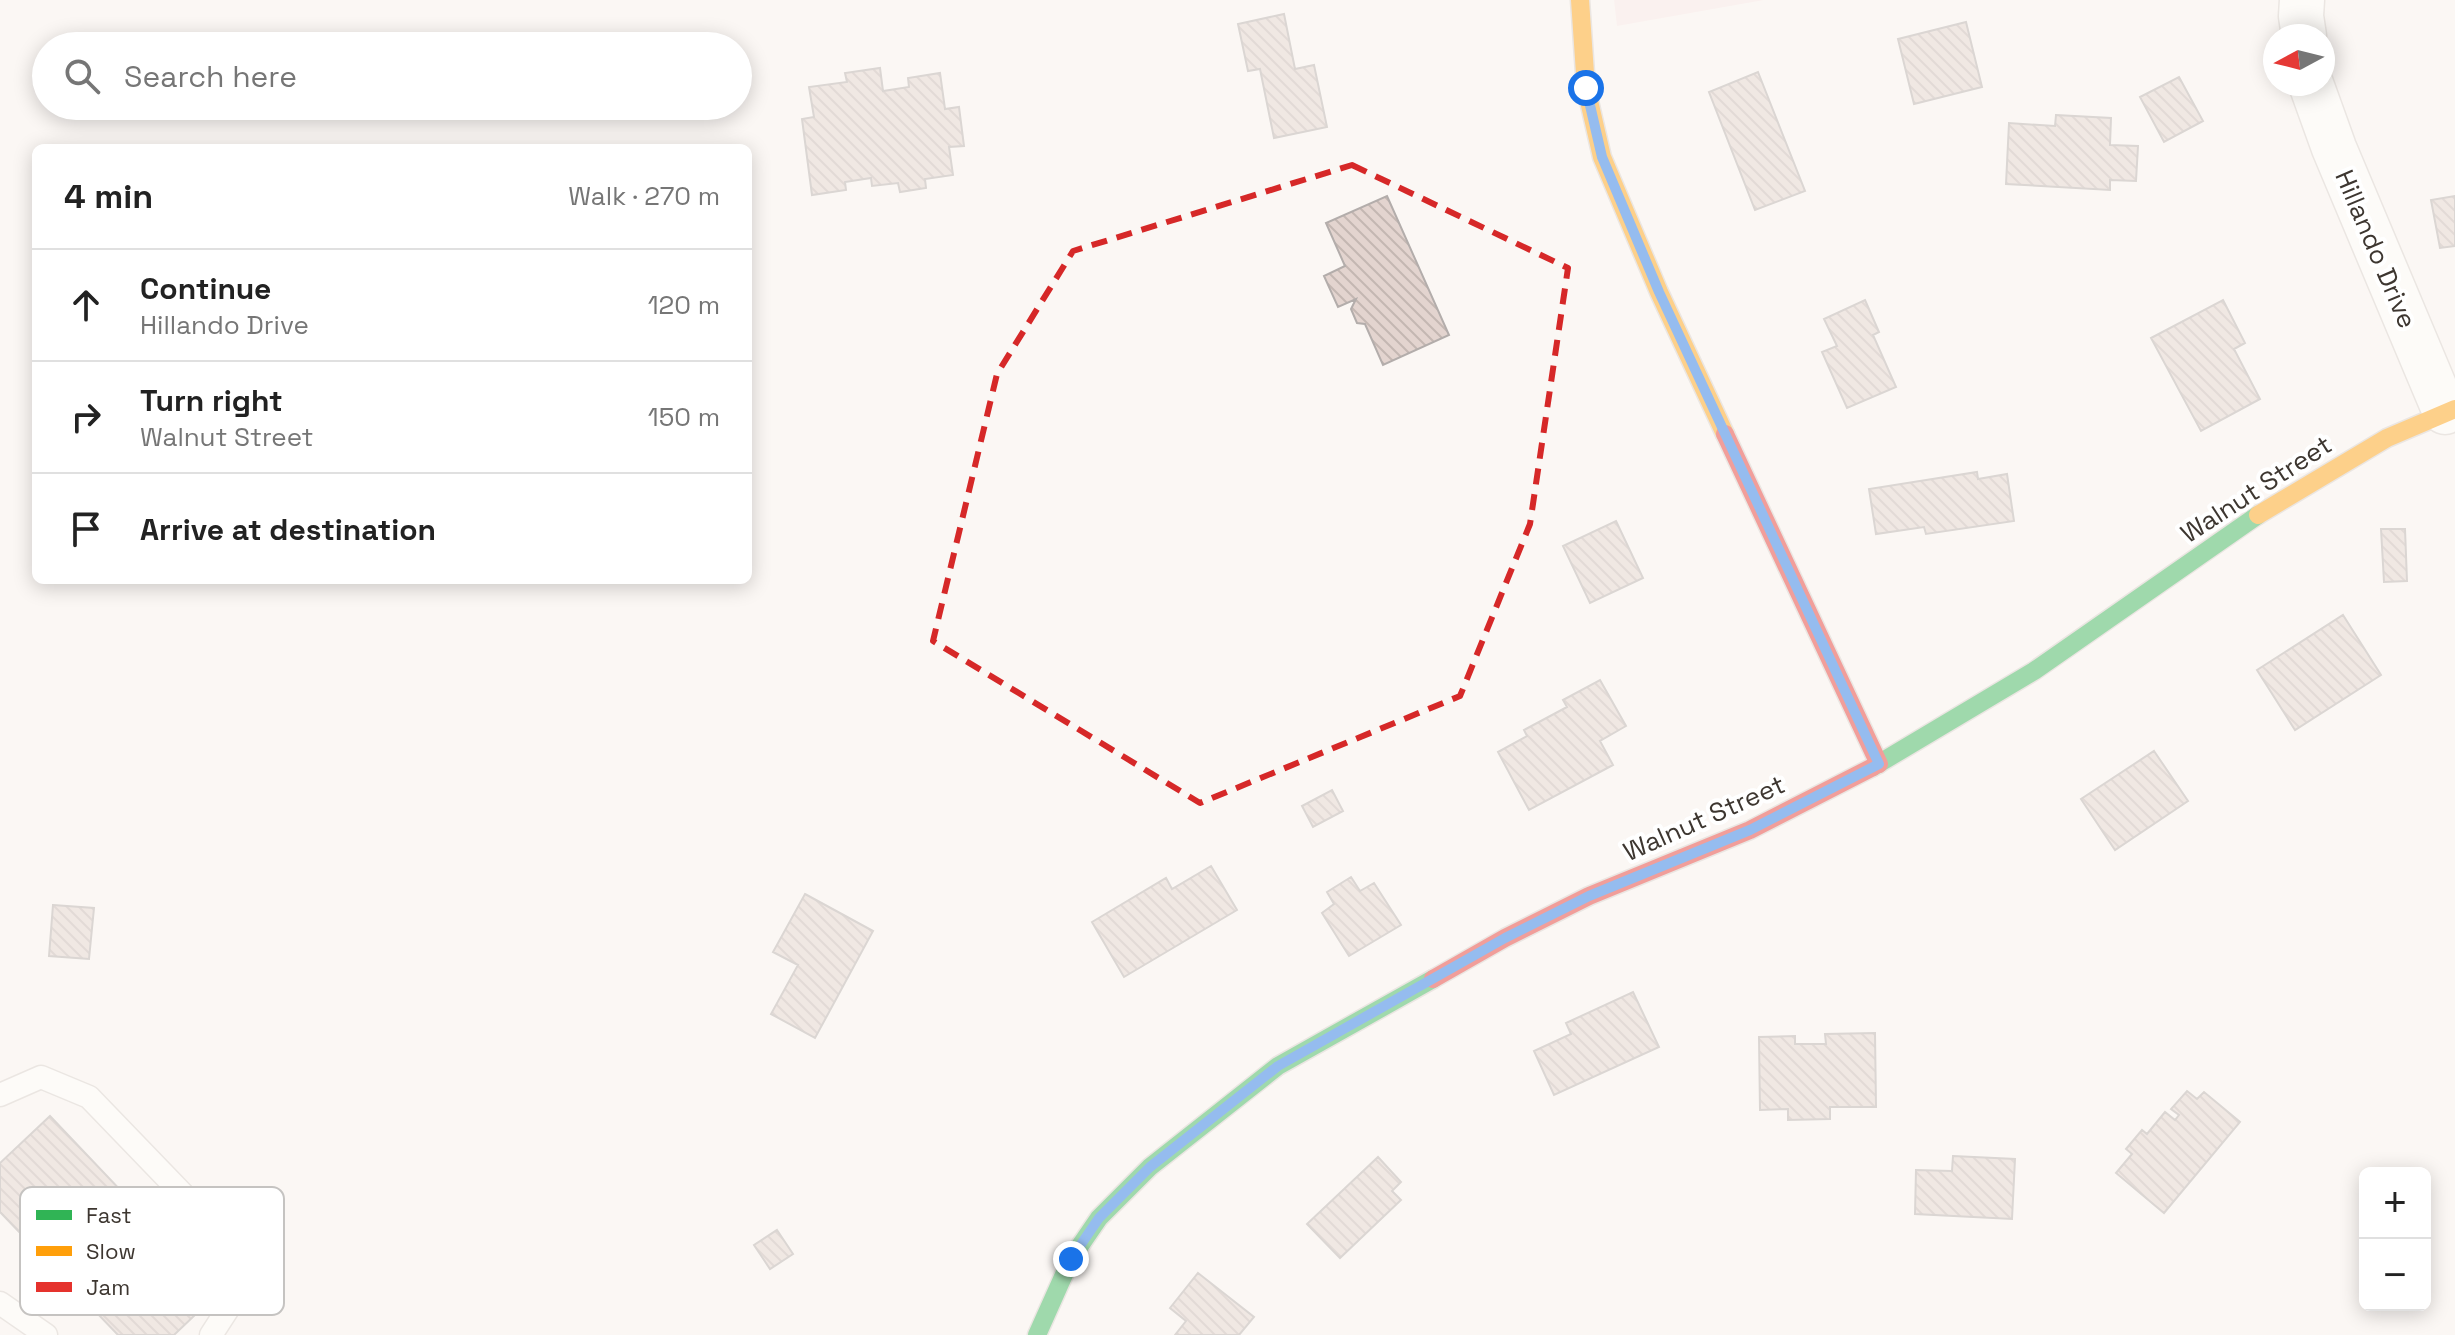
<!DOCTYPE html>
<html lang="en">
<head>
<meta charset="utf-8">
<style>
  body { margin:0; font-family:"Space Grotesk",sans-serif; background:#f6f6f6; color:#222 }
  .controls { position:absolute; right:24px; bottom:24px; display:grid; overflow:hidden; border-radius:12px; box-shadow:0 4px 20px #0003 }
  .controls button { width:72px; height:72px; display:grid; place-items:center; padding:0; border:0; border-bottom:2px solid #e0e0e0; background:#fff; color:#222; font:40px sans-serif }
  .compass { position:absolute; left:2263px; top:24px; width:72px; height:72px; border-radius:50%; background:#fff; box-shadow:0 4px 20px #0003; rotate:263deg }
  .stop { position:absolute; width:24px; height:24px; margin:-18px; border:6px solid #1a73e8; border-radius:50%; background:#fff }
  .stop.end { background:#1a73e8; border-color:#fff; box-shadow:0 2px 8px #0008 }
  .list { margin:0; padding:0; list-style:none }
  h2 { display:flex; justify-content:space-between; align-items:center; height:104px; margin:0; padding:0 32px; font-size:34px }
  h2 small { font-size:26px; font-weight:400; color:#767676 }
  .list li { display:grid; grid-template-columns:52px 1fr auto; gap:24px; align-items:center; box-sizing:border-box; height:112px; padding:0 32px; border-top:2px solid #e0e0e0 }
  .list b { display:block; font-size:30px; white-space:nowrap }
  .list p { margin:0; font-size:26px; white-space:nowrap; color:#767676 }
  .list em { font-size:26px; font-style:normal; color:#767676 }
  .icon { flex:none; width:44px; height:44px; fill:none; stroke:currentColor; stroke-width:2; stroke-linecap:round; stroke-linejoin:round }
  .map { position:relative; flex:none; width:2455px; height:1335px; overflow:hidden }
  .search { position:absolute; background:#fff; box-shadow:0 4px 20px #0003; left:32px; top:32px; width:720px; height:88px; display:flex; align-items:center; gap:20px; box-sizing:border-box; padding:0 28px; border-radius:44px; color:#767676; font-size:30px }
  .panel { position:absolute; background:#fff; box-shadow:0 4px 20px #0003; left:32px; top:144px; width:720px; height:440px; border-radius:12px }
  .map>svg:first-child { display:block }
  .green { fill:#f9e9e9 }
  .building { fill:url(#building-back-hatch); stroke:#b3adab; stroke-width:2 }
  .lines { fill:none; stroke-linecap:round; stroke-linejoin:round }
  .lane-casing { stroke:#d7d1cd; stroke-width:25 }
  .street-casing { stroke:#d7d1cd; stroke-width:47 }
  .fast-casing { stroke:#d7d1cd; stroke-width:21 }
  .slow-casing { stroke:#d7d1cd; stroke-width:21 }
  .jam-casing { stroke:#d7d1cd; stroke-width:21 }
  .lane { stroke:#fefefd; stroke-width:22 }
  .street { stroke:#fefefd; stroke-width:44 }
  .fast { stroke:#30b455; stroke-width:18 }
  .slow { stroke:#ff9f0a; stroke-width:18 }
  .jam { stroke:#e5322d; stroke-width:18 }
  .route { stroke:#1a73e8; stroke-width:10 }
  .marked { fill:none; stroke:#d62828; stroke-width:6; stroke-dasharray:16 10; stroke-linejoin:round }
  .labels { text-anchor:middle; stroke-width:8; stroke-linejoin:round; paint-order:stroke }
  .street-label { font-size:26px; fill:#3d3630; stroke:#fff }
  .key { fill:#fff; stroke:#c5c3c1; stroke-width:2 }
  .key-label { font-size:22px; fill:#3d3630 }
</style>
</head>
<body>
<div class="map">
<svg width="2455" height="1335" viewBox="0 0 2455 1335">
  <defs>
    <pattern id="building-back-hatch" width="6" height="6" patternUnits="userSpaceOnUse" patternTransform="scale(2)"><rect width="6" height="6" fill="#e3d4cf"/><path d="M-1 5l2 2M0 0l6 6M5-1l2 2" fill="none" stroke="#c4b7b2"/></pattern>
  </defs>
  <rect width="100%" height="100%" fill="#fbf7f4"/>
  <path class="green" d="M1614 0H1764L1617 26Z"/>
  <path class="building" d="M1284 14 1295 69 1314 65 1327 127 1274 138 1260 69 1248 71 1238 24Z
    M1966 22 1982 87 1914 104 1898 39Z
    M880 68 883 91 909 87 908 78 940 73 945 109 959 107 964 146 949 147 953 175 925 179 926 188 900 192 898 183 872 186 871 178 845 182 846 190 812 195 802 119 814 117 809 87 847 82 845 73Z
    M1758 72 1805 191 1755 210 1709 92Z
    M2179 77 2203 121 2164 142 2140 97Z
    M2056 115 2111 118 2110 145 2138 146 2136 181 2110 180V190L2006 184 2009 123 2055 126Z
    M1387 196 1449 335 1383 365 1365 324 1357 323 1351 309 1356 299 1338 307 1324 276 1345 266 1326 223Z
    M2455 196V246L2440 248 2431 200Z
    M1865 300 1879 332 1873 335 1896 387 1847 408 1822 352 1837 346 1824 319Z
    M2223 300 2245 343 2234 349 2260 399 2201 431 2151 338Z
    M1977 472 1978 479 2007 474 2014 521 1926 534 1924 527 1876 534 1869 489Z
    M1616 521 1643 578 1590 603 1563 546Z
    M2381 529H2405L2407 581 2384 582Z
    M2343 615 2381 675 2295 730 2257 670Z
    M1600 680 1626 726 1600 741 1613 765 1529 810 1498 752 1527 736 1524 730 1567 707 1563 700Z
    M2154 751 2188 801 2115 850 2081 799Z
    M1332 790 1343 811 1313 827 1302 806Z
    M1211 866 1237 910 1124 977 1092 922 1166 878 1172 889Z
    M1351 877 1360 891 1374 883 1401 925 1349 956 1322 913 1334 904 1327 892Z
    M805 894 873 931 815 1038 771 1014 798 965 773 952Z
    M53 905 94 908 89 959 49 956Z
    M1633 992 1659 1047 1554 1095 1534 1051 1571 1034 1566 1023Z
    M1875 1033 1876 1107H1830V1119L1788 1120V1109L1760 1110 1759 1037 1795 1036V1044H1826L1825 1034Z
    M2187 1091 2197 1099 2204 1092 2240 1122 2164 1213 2116 1173 2132 1154 2126 1149 2142 1130 2147 1134 2165 1112 2175 1120 2179 1115 2171 1109Z
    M50 1116 218 1293 174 1335H118L0 1212V1163Z
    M1953 1156 2015 1159 2012 1219 1915 1214 1916 1170 1952 1171Z
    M1378 1157 1401 1182 1392 1191 1401 1200 1340 1258 1307 1224Z
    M777 1230 793 1254 770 1269 754 1245Z
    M1198 1273 1254 1317 1239 1335H1175L1186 1321 1170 1308Z"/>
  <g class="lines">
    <defs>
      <path id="lane" d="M0 1095 41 1077 89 1097 198 1210 229 1247 235 1298 211 1335
        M0 1303 46 1335"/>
      <path id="street" d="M2302 0 2301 16 2304 36
        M2311 84 2334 148 2445 412"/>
      <path id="fast" d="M1873 767 2034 671 2258 515
        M1037 1335 1071 1259 1099 1218 1150 1167 1278 1066 1433 979"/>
      <path id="slow" d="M1580 0 1586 88 1602 157 1659 292 1725 434
        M2258 515 2387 438 2455 409"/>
      <path id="jam" d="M1725 434 1879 764
        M1433 979 1505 938 1589 896 1750 830 1873 767"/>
    </defs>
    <use href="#lane" class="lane-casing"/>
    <use href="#street" class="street-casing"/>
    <use href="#fast" class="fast-casing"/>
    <use href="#slow" class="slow-casing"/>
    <use href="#jam" class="jam-casing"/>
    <use href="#lane" class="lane"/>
    <use href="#street" class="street"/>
    <use href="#fast" class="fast"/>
    <use href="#slow" class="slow"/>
    <use href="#jam" class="jam"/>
  </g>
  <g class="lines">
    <path class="route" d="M1071 1259 1099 1218 1150 1167 1278 1066 1505 938 1589 896 1750 830 1879 764 1659 292 1602 157 1586 88"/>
  </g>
  <path d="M0 0H2455V1335H0ZM1352 165 1568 268 1530 524 1460 696 1200 803 933 641 997 374 1073 251Z" fill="#fbf7f4" fill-opacity=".55" fill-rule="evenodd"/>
  <path class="marked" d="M1352 165 1568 268 1530 524 1460 696 1200 803 933 641 997 374 1073 251Z"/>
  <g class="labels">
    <g class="street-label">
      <text transform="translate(2376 249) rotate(67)" y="9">Hillando Drive</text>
      <text transform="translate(2256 489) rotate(-33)" y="9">Walnut Street</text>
      <text transform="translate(1704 818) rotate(-24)" y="9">Walnut Street</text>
    </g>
  </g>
  <rect x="20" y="1187" width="264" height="128" rx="12" class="key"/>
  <rect x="36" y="1210" width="36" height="10" fill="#30b455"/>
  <rect x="36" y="1246" width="36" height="10" fill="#ff9f0a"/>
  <rect x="36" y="1282" width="36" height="10" fill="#e5322d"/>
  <g class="key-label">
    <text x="86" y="1223">Fast</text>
    <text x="86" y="1259">Slow</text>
    <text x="86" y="1295">Jam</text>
  </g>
</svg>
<div class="controls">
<button>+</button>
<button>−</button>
</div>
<svg class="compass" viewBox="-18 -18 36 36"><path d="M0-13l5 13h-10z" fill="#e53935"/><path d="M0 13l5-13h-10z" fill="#767676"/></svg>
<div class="stop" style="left:1586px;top:88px"></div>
<div class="stop end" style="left:1071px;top:1259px"></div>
<div class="search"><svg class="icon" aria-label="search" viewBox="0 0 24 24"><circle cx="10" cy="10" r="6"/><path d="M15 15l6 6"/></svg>Search here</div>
<section class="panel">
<h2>4 min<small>Walk · 270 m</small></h2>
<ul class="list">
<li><svg class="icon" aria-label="ahead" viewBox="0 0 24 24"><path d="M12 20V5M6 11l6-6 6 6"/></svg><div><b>Continue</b><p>Hillando Drive</p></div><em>120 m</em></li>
<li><svg class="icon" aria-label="right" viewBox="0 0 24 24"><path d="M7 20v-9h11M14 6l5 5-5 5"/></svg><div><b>Turn right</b><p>Walnut Street</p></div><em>150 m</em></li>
<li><svg class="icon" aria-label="arrive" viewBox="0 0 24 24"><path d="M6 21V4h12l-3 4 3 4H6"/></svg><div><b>Arrive at destination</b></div></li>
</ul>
</section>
</div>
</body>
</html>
